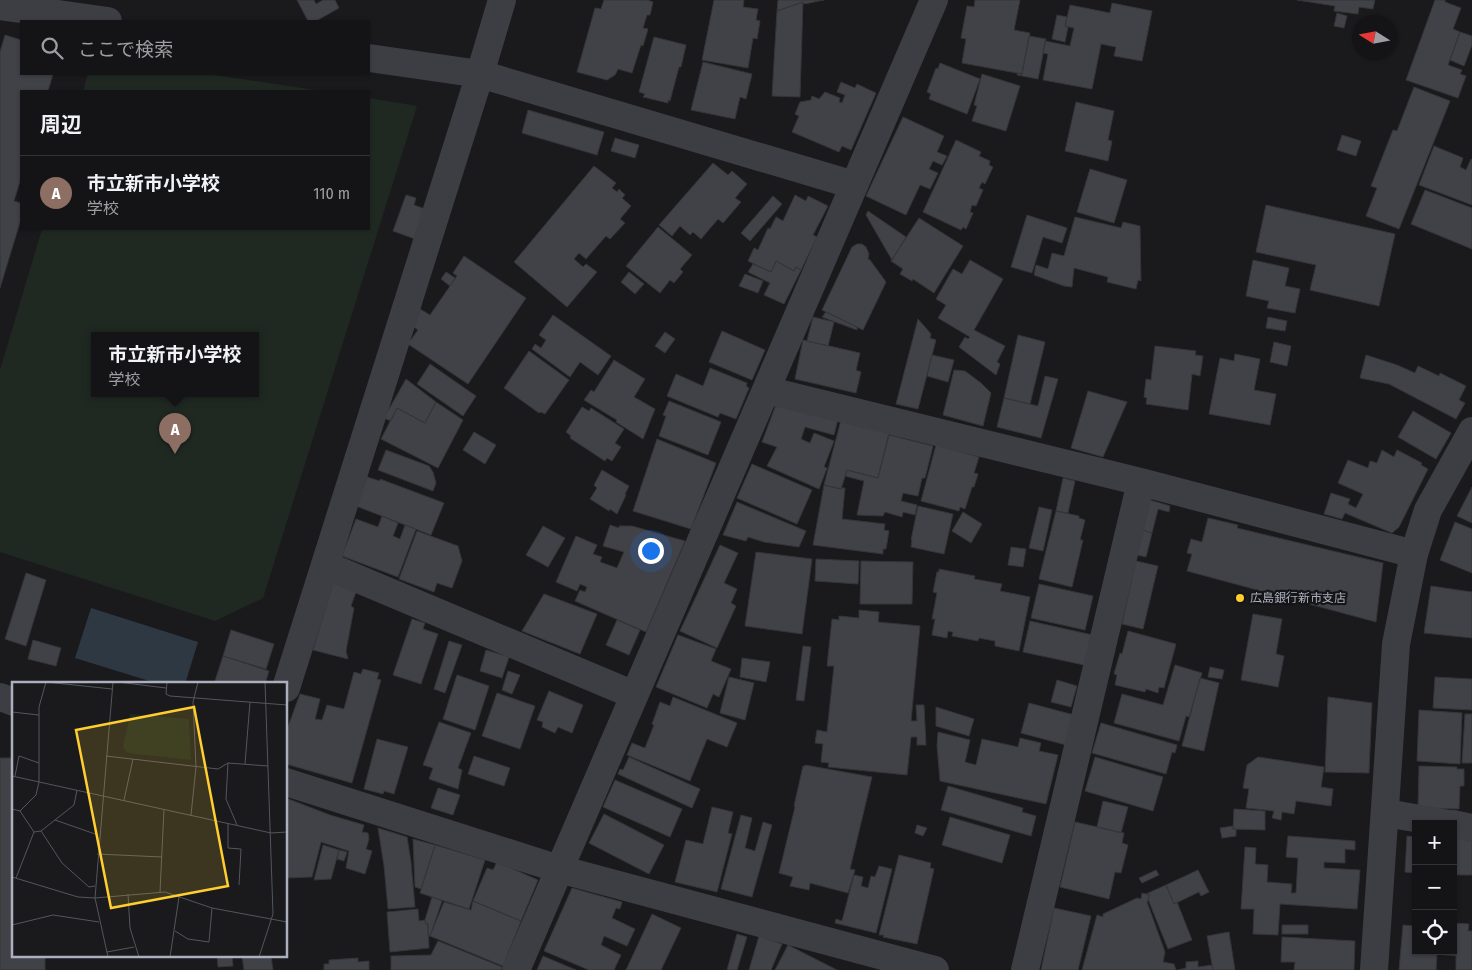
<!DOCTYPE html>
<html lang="ja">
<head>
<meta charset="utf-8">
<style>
  body { margin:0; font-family:"Fira Sans Condensed","Noto Sans JP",sans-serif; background:#1d1d1f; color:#f1f3f6 }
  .controls { position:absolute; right:15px; bottom:15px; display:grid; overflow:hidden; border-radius:0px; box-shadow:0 1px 4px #0004 }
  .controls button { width:45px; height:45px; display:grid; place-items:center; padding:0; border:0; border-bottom:1px solid #333335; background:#141416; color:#f1f3f6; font:25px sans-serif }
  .compass { position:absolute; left:1352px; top:15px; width:45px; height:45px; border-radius:50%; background:#141416; box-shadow:0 1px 4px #0004; rotate:281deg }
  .you { position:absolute; left:650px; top:550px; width:18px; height:18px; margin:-12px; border:4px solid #fff; border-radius:50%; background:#1a73e8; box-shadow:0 0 0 8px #1a73e833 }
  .badge { display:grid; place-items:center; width:32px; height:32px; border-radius:50%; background:#ffce30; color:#fff; font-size:16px; font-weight:700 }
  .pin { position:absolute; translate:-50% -41px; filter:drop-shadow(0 1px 2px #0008) }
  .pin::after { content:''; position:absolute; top:26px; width:18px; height:15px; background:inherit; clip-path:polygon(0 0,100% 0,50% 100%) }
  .popup { position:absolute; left:91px; top:332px; width:168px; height:65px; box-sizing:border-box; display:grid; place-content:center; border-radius:0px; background:#141416; filter:drop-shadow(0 1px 4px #0005); font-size:16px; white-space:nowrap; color:#9d9ea1 }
  .popup b { font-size:19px; color:#f1f3f6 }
  .popup::after { content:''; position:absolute; left:50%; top:100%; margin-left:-10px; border:10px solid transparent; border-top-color:#141416 }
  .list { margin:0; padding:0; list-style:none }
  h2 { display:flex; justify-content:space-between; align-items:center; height:65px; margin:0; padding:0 20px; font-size:21px }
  h2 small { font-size:16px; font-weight:400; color:#9d9ea1 }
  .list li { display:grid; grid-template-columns:32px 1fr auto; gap:15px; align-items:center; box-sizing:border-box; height:75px; padding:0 20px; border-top:1px solid #333335 }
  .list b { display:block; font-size:19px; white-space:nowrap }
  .list p { margin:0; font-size:16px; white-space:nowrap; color:#9d9ea1 }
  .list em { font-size:16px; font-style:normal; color:#9d9ea1 }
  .icon { flex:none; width:28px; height:28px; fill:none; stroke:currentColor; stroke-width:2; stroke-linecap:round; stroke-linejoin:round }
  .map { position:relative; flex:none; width:1472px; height:970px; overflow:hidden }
  .search { position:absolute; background:#141416; box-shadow:0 1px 4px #0004; left:20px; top:20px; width:350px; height:55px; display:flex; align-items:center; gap:12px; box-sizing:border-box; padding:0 18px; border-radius:0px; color:#9d9ea1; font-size:19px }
  .panel { position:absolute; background:#141416; box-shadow:0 1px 4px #0004; left:20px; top:90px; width:350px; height:140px; border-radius:0px }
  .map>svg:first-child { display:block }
  .green { fill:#1f2922; fill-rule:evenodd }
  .water { fill:#2e3843 }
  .building { fill:#414247; stroke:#343439 }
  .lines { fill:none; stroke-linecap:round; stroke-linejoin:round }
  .minor { stroke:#3d3d44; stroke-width:28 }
  .tertiary { stroke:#3d3d44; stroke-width:28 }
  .poi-dot { fill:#ffce30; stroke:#151518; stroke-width:2 }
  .labels { text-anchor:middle; stroke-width:4.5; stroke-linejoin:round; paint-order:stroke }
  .poi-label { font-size:12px; fill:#acafbd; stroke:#151518; text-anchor:start }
  .inset-road { fill:none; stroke:#54565d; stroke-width:1 }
  .view { fill:#ffce30; fill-opacity:0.15; stroke:#ffce30; stroke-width:2.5 }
  .inset-edge { fill:none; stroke:#acafbd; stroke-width:2.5 }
</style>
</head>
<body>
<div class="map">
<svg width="1472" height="970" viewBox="0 0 1472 970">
  <rect width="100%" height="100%" fill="#1a1a1d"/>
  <path class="green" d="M88 74H208L322 91H83Z
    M369 98 417 106 263 598 215 621 0 552V370L42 229H369ZM95 335H255V393H95Z"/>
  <path class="water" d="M91 608 198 642 185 684H159L75 658Z"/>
  <path class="building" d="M297 0H314L316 4 323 0H335L339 8 316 21H308Z
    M604 0H647L653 2 650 15H647L643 28 648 29 643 46 641 45 632 73 618 69 615 75 607 80 577 72 595 8 601 9Z
    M714 0H744L743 7 758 9 756 20 760 21 757 39 753 38 748 68 702 60Z
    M778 0H824L804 4 803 2 777 11Z
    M975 0H1020L1014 30 1030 33 1022 74 962 63 966 39 961 38 967 6 974 7Z
    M1297 0H1375L1373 9 1359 7 1358 14 1334 11 1335 6Z
    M1435 0H1445V2L1461 8 1453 29 1460 32 1448 65 1462 70 1460 74 1466 76 1458 98 1406 80Z
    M803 2 800 97 772 96 777 11Z
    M1112 3 1152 11 1142 61 1114 56 1116 47 1101 44 1092 89 1043 80 1048 54 1043 53 1045 41 1070 46 1074 28 1065 26 1070 5 1110 13Z
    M1337 13 1347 16 1344 28 1334 26Z
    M1057 15 1067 17 1065 26 1068 27 1065 42 1052 39Z
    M1460 32 1472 36V45L1464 66 1450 60Z
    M5 35 21 40V74H53L48 91H21V178L14 201 21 203V219L0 288V52Z
    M1029 36 1046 39 1038 79 1017 75 1018 73 1022 74Z
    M654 37 686 45 681 67H679L670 101 668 100V103L643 97 645 94 639 92Z
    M703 62 752 74 746 99 740 97 735 119 691 110Z
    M940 63 980 79 967 114 929 99 931 94 927 92 936 68 938 69Z
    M982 74 1020 86 1006 131 972 121 977 106 974 105Z
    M841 82 855 88 857 84 876 93 851 150 842 146 839 152 792 132 799 116 795 114 800 102 811 100 812 96 819 99 825 92 840 98 839 102 842 103 845 95 837 92Z
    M1414 87 1450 101 1399 229 1366 216 1377 188 1371 186 1393 130 1397 131Z
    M1076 102 1114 111 1108 140 1112 141 1108 161 1065 151Z
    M528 110 604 132 597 155 522 133Z
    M903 117 944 136 937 152 947 156 942 165 933 161 929 169 938 173 930 189 920 185 906 215 866 196Z
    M1342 135 1361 141 1356 156 1337 150Z
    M615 138 639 145 635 158 611 151Z
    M956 140 981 152 979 156 990 161 989 165 993 167 985 184 982 182 979 188 983 190 976 206 972 205 970 212 973 213 966 229 963 227 961 230 923 212Z
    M1434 146 1463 158 1460 167 1466 170 1471 159 1472 160V205L1419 185Z
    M713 163 728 175 732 171 747 184 735 198 741 202 723 223 718 219 701 239 693 232 690 235 680 226 672 236 659 225Z
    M594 166 616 183 612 188 617 192 619 189 625 195 622 198 631 206 620 219 625 223 610 239 606 236 586 259 579 253 574 259 583 267 586 264 597 272 567 307 514 262Z
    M1090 169 1127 180 1114 223 1077 212Z
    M1425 190 1472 208V249L1411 224Z
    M406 195 416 198 414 205 425 209 415 239 393 231Z
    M795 195 806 201 808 196 828 206 813 235 817 237 801 270 796 267 794 271 776 261 771 272 748 261 754 248 758 250 768 228 770 229 776 217 783 221Z
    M773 196 782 204 750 241 741 233Z
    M1266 205 1395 234 1379 306 1310 290 1316 265 1256 252Z
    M868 211 906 237 892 260 866 215Z
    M1027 215 1067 228 1062 243 1043 237 1032 273 1011 267Z
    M1075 217 1121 228 1123 222 1140 226 1141 281 1138 280 1136 289 1107 282 1108 277 1074 268 1072 287 1064 286 1034 275 1036 265 1048 269 1052 253 1064 256Z
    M919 218 963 246 934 293 913 279 912 281 900 274 903 269 891 261Z
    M658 227 692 255 680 269 683 272 674 283 670 280 660 293 626 266Z
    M857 244H862L866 247 869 254 868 259 870 260 886 282 863 330 822 310 852 247Z
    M464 256 526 298 468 384 408 344 418 330 414 327 420 309 430 315 457 276 453 273Z
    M970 260 1003 279 974 330 1005 346 997 362 1000 364 996 375 959 347 965 337 968 339 970 337 938 318 946 305 936 299 953 269 962 274Z
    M1253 260 1289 268 1285 286 1300 289 1295 313 1267 308 1269 301 1246 296Z
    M776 261 794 271 796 267 801 270 784 304 764 295 770 283 748 272 753 264 771 272Z
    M446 272 455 278 450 286 441 279Z
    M629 272 644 284 635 294 621 282Z
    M745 274 763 281 758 293 739 286Z
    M826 312 857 327V330L822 317Z
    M553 315 611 356 598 375 580 362 570 377 532 349 535 344 541 348 546 340 539 335Z
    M813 317 834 322 828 346 807 341Z
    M1268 317 1287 321 1285 331 1266 328Z
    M918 319 931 334 930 338 936 340 918 409 896 404Z
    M722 331 765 350 752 380 709 362Z
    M665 332 675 339 665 353 655 346Z
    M1018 335 1045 342 1030 404 1004 398Z
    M803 340 860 353 856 370 861 372 856 393 795 379Z
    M1274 342 1291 346 1287 366 1270 362Z
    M1155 346 1196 351 1195 355 1203 356 1200 376 1192 374 1188 410 1146 404 1147 398 1144 397 1146 379 1151 380Z
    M529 351 569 380 545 414 541 412 539 413 504 388Z
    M1235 354 1260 359 1254 390 1276 394 1270 425 1209 414 1220 358 1234 361Z
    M932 355 954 360 948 382 927 376Z
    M1366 355 1397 365 1415 373 1418 366 1439 376 1440 373 1466 386 1459 400 1465 403 1456 419 1389 384 1360 378Z
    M614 360 645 379 634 397 655 409 643 439 616 422 617 420 584 400 591 390 594 392Z
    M430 364 476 396 463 416 417 384Z
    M710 368 747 383 746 386 749 388 736 419 720 413 718 417 667 396 676 374 703 386Z
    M954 370 965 371 981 383 991 393 983 426 943 415Z
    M1045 376 1058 379 1041 438 997 427 1004 398 1038 406Z
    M406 379 436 402 425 423 397 408 391 421 384 418Z
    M1088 391 1127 402 1103 457 1071 448Z
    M669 401 721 422 708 455 659 436 666 416 663 415Z
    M436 402 463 420 438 468 381 439 397 408 425 423Z
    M777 402 838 419 834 435 805 427 801 439 810 443 814 433 834 441 824 467 827 468 819 489 767 466 777 447 762 442Z
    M582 407 589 411 591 408 624 429 615 443 621 447 612 461 607 458 605 461 570 438 571 436 566 432Z
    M1413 411 1451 433 1436 459 1398 437Z
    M841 420 889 433 878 478 847 470 841 489 824 485Z
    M474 432 496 445 485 464 463 450Z
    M889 435 933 446 925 478H922L918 496 903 493 901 501 917 505 915 515 903 512 902 517 885 512 883 516 857 515 864 481 845 476 847 470 878 478Z
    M657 439 716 463 691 529 633 511Z
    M936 445 979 457 974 473 978 474 974 487H972L965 509 960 507 959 511 921 501Z
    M386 450 429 466 433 472 436 483 433 491 378 470Z
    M1382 450 1394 457 1397 450 1422 463 1421 465 1428 469 1399 527 1392 533 1345 513 1342 519 1324 514 1331 493 1350 499 1348 504 1356 508 1363 494 1338 483 1348 460 1368 468 1370 461 1377 463Z
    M752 464 812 490 797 524 737 498Z
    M602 470 629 486 625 494 626 495 617 514 610 509 609 511 590 499 597 488 594 485Z
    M367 477 380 481V479L444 503 431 535 356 506Z
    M1063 478 1075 481 1068 513 1056 511Z
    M824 485 841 489 842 488H845L842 519 885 524 884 530 889 531 886 549H883V554L813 545Z
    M1472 487V523L1457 516Z
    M1150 500 1170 506 1169 512 1158 509 1152 533 1143 530Z
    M737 502 806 531 799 547 764 542 748 537 746 541 723 535Z
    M918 506 953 514 944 554 911 547 912 540H911Z
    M1039 507 1052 510 1043 551 1029 548Z
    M1056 511 1079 516V518L1085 520 1080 540H1083L1072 587 1039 579Z
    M963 512 982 524 971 543 952 531Z
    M382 516 398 523 393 536 400 539 405 525 416 529 398 577 342 556 356 519 378 527Z
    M1208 518 1238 525 1237 528 1383 563 1376 622 1187 571 1192 554 1187 553 1191 539 1202 542Z
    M1455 522 1472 529V573L1440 560Z
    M610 525 619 528V526H632L685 541 646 632 575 601 580 590 585 592 587 587 580 584 577 591 556 582 576 536 597 545 593 554 602 557 600 562 617 568 624 552 603 546Z
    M543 526 565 538 548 567 526 555Z
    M1143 530 1152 533 1146 557 1137 555Z
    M417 531 458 546 462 561 452 588 437 583 434 592 399 579Z
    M720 545 738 553 724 583 737 589 731 603 736 606 717 648 680 631Z
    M1011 547 1026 549 1023 567 1008 565Z
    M756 552 812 559 802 634 745 626Z
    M816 559 859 561 858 584 815 581Z
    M861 561 913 562 912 604H860Z
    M1136 561 1158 566 1143 629 1122 624Z
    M939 569 975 576 974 579 1002 584 1000 591 1030 597 1019 651 995 646V641L979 638 978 641 952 636 953 632 948 631 947 638 932 635 935 619H932L937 593 933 592 937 572H939Z
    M26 573 46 580 26 646 5 639Z
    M333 583 356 592 351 606 354 608 346 651 348 659 313 650Z
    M1039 584 1093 596 1085 630 1031 618Z
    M1431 586 1472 592V638L1424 633Z
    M544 594 597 614 580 654 522 631Z
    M859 610 879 612 878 622 920 626 911 721H917L916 705H924L926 745H917V737H911L907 775 828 767 829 763 821 762 823 744 815 743 817 730 827 732 834 666H827L832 619 839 620V616L859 618Z
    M1253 614 1282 619 1276 654 1284 656 1278 687 1241 680Z
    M412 619 425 623 423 629 438 634 421 684 393 675Z
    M617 620 640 630 629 655 606 645Z
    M1030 621 1097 636 1089 666 1023 652Z
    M231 630 274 644 266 669 223 656Z
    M1128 631 1176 644 1164 688 1159 687 1158 693 1146 689 1145 692 1115 685 1117 675 1114 674 1120 653 1122 654Z
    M678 635 716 649 711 661 731 669 719 697 713 694 707 708 656 687Z
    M33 640 61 648 56 666 28 659Z
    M449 641 462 645 445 693 434 689Z
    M803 646 811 647 804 701 796 700Z
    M486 650 509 657 502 678 480 671Z
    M223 656 269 671 265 684H214Z
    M742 658 770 662 766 682 740 677Z
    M1175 665 1202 673 1189 717 1186 716 1179 741 1114 723 1122 694 1163 705Z
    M1210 667 1224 670 1222 679 1208 677Z
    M363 669 379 673 377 679 381 680 352 783 286 764V732L300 694 320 699 315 719 322 720 327 705 344 709 354 672 361 674Z
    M508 671 520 675 512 694 502 690Z
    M457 675 489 686 475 730 443 719Z
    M729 677 754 683 745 720 720 713Z
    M1435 677 1472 679V710L1433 708Z
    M1200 678 1219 683 1204 751 1182 746Z
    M1057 680 1077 686 1071 707 1051 702Z
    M549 691 583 705 572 733 558 727 555 733 542 727 543 722 537 720Z
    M497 693 535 706 520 749 482 736Z
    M673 697 737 723 727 747 707 739 690 781 627 755 632 743 645 748 654 725 652 724 660 702 670 706Z
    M1328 697 1372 703 1369 773 1325 772Z
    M1029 703 1074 715 1066 745 1021 733Z
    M936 707 974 719 969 736 936 726Z
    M1419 710 1462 713 1460 764 1417 761Z
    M1465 714H1472V763H1462Z
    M439 722 471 733 458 768 462 770 458 789 429 779 433 768 423 765Z
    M1101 723 1177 745 1175 753 1172 752 1166 774 1092 753Z
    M938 732 970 740 965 762 976 765 982 739 1018 747 1020 738 1041 743 1039 751 1058 755 1046 804 940 781 937 746Z
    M377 739 408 747 394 794 384 791 383 794 364 789Z
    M474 756 510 768 504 786 468 774Z
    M629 757 700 789 692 808 618 774 620 769 623 770Z
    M1095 757 1163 777 1153 811 1085 791Z
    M1258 757 1324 767 1321 787 1333 789 1331 806 1296 801 1294 814 1282 812 1281 820 1272 818 1274 811 1246 808 1249 789 1243 788 1247 765Z
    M0 758H14V956H45V970H0Z
    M805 765 872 777 850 869 855 870 848 893 810 883 809 890 790 886 793 877 779 873 795 807 794 806 803 766H805Z
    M1419 766 1457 767V769H1464V786H1460L1459 809 1418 808Z
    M615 780 682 809 670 837 603 807Z
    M948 786 1023 808 1022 812 1036 816 1031 836 941 810Z
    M438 788 460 795 453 815 431 808Z
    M286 798 330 815 364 825 362 832 368 833 369 839 366 849 372 851 365 874 346 868 349 851 321 842 312 877 286 878Z
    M1103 801 1128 807 1121 833 1097 827Z
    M712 807 733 812 728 833 732 834 717 892 675 882 686 840 703 844Z
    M1234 809 1265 811V830L1233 829Z
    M604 814 664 845 649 874 589 843Z
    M741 815 752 818 745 848 755 851 763 822 772 825 752 897 721 889Z
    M950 817 1010 835 1002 863 942 845Z
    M1075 822 1124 833 1122 843 1128 845 1121 873 1115 872 1109 899 1060 887Z
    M917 825 927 828 923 836 915 833Z
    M1233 826V829H1236V836L1222 838 1220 828Z
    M378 828 407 837 411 862 415 907 388 909 384 866Z
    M1288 836 1355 841V850L1345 849V863L1324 862V868L1360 870 1357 909 1280 904 1278 935 1253 934 1254 909H1241L1245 847 1256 848 1255 864 1268 865 1267 882 1292 884 1291 893H1296L1298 858 1286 857Z
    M1407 836 1416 837V873L1405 872Z
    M1453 838 1472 839V875H1453Z
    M413 839 435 845 421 889 415 887Z
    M323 845 339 850 331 879 314 880Z
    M435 845 485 860 469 909 420 893Z
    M339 850 347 852 344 861 337 859Z
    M899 855 931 863 930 868 934 869 917 944 883 937 884 935H879Z
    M497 862 538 880 521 921 473 901 487 868 493 870Z
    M879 866 892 869 876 933 835 923 836 919 842 921 854 875 863 877 861 886 868 888 871 876 875 877Z
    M1156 870 1159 875 1142 883 1139 878Z
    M1198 870 1209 892 1201 896 1199 892 1174 904 1166 885Z
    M1166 885 1174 904 1177 902 1192 940 1168 949 1148 899 1150 895 1146 894Z
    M572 888 622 902 620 909 616 908 612 918 635 929 627 946 604 936 601 945 621 955 614 970H589L544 951Z
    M1142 893 1150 895 1147 902 1165 952 1163 962 1174 964 1176 970H1082L1097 915 1103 917V914L1137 898 1141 899Z
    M432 897 442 901 430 936H428V924H426L425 920Z
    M473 901 521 921 503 966 430 936 444 902 471 910Z
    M1054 908 1091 916 1078 970H1041Z
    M418 909 419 921 425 920 426 924H428L429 948 390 952 387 912Z
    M652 914 681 928 661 970H626Z
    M1453 923 1469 924 1468 931H1472V970H1456V956L1437 954 1436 970H1399L1403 925 1416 926V951H1453Z
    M1282 925H1308V934H1282Z
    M1229 932 1235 970H1213L1207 936Z
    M737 934 747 937 737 970H727Z
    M759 936 782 944 771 970H749Z
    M1282 937 1355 941 1354 970H1294L1295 962H1281Z
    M438 941 502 967 501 970H391V956L431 955Z
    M788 945 837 970H775Z
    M217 956H232L233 966 218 967Z
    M242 956H271L273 970H244Z
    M543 956 576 970H537Z
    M358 958V962L369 961V970H324V964H329V960Z
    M1198 961V967L1212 965 1213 970H1178L1186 968V962Z"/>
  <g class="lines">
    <path class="minor" d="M766 390 1141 482 1414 554
      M325 565 634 695
      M286 688 480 74 502 0
      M0 697 14 702
      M286 782 559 869 935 970
      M1386 813 1449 824
      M1453 824 1472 828
      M516 970 934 0
      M1025 970 1141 482"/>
    <path class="tertiary" d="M0 6 108 21
      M369 58 480 74 854 185
      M1374 970 1396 644 1414 554 1428 510 1472 431"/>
  </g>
  <circle class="poi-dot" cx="1240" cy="598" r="5"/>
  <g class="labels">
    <g class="poi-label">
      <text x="1250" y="602">広島銀行新市支店</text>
    </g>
  </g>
  <g transform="translate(12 682)">
    <rect width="275" height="275" fill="#1a1a1d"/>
    <path d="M118 32 177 37 179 78 115 71 111 65Z" fill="#1f2922"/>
    <path class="inset-road" d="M101 0 83 216 153 210 200 226 275 240M106 0 154 6M155 0 154 12 158 14 275 23M0 30 27 33M94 74 206 87 216 81 256 84M216 81 214 117 225 143M233 82 238 20M0 94 259 151 275 150M3 94 7 74 27 81M112 118 121 77M0 127 8 129 22 150M8 129 24 113 27 100V25L34 0 100 7M179 133 184 85 181 20 186 0M43 138 86 153M216 141V166L229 167 227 203M29 149 50 181 77 205 83 204M85 172 150 175M0 195 66 215 83 216 96 275M4 196 22 150 29 149 62 123 65 108M148 210 152 127M116 212 118 246 127 275M0 243 41 233 87 240M163 249 176 257 197 260 200 226M95 270 122 265M158 275 167 215M247 275 261 232 253 0"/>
    <path class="view" d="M182 25 216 204 99 226 64 48Z"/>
    <rect width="275" height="275" class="inset-edge"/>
  </g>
</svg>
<div class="controls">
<button>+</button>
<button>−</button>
<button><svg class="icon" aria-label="locate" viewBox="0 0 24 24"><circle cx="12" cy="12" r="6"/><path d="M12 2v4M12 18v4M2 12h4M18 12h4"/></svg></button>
</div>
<svg class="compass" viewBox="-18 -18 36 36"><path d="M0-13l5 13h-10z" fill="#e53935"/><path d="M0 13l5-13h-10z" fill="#9d9ea1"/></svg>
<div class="you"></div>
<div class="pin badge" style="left:175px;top:454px;background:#8d6e63">A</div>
<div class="popup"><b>市立新市小学校</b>学校</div>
<div class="search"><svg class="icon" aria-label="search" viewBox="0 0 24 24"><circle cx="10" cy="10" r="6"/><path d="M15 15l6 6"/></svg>ここで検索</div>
<section class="panel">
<h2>周辺<small></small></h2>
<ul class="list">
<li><span class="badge" style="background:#8d6e63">A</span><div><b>市立新市小学校</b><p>学校</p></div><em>110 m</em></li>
</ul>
</section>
</div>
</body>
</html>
